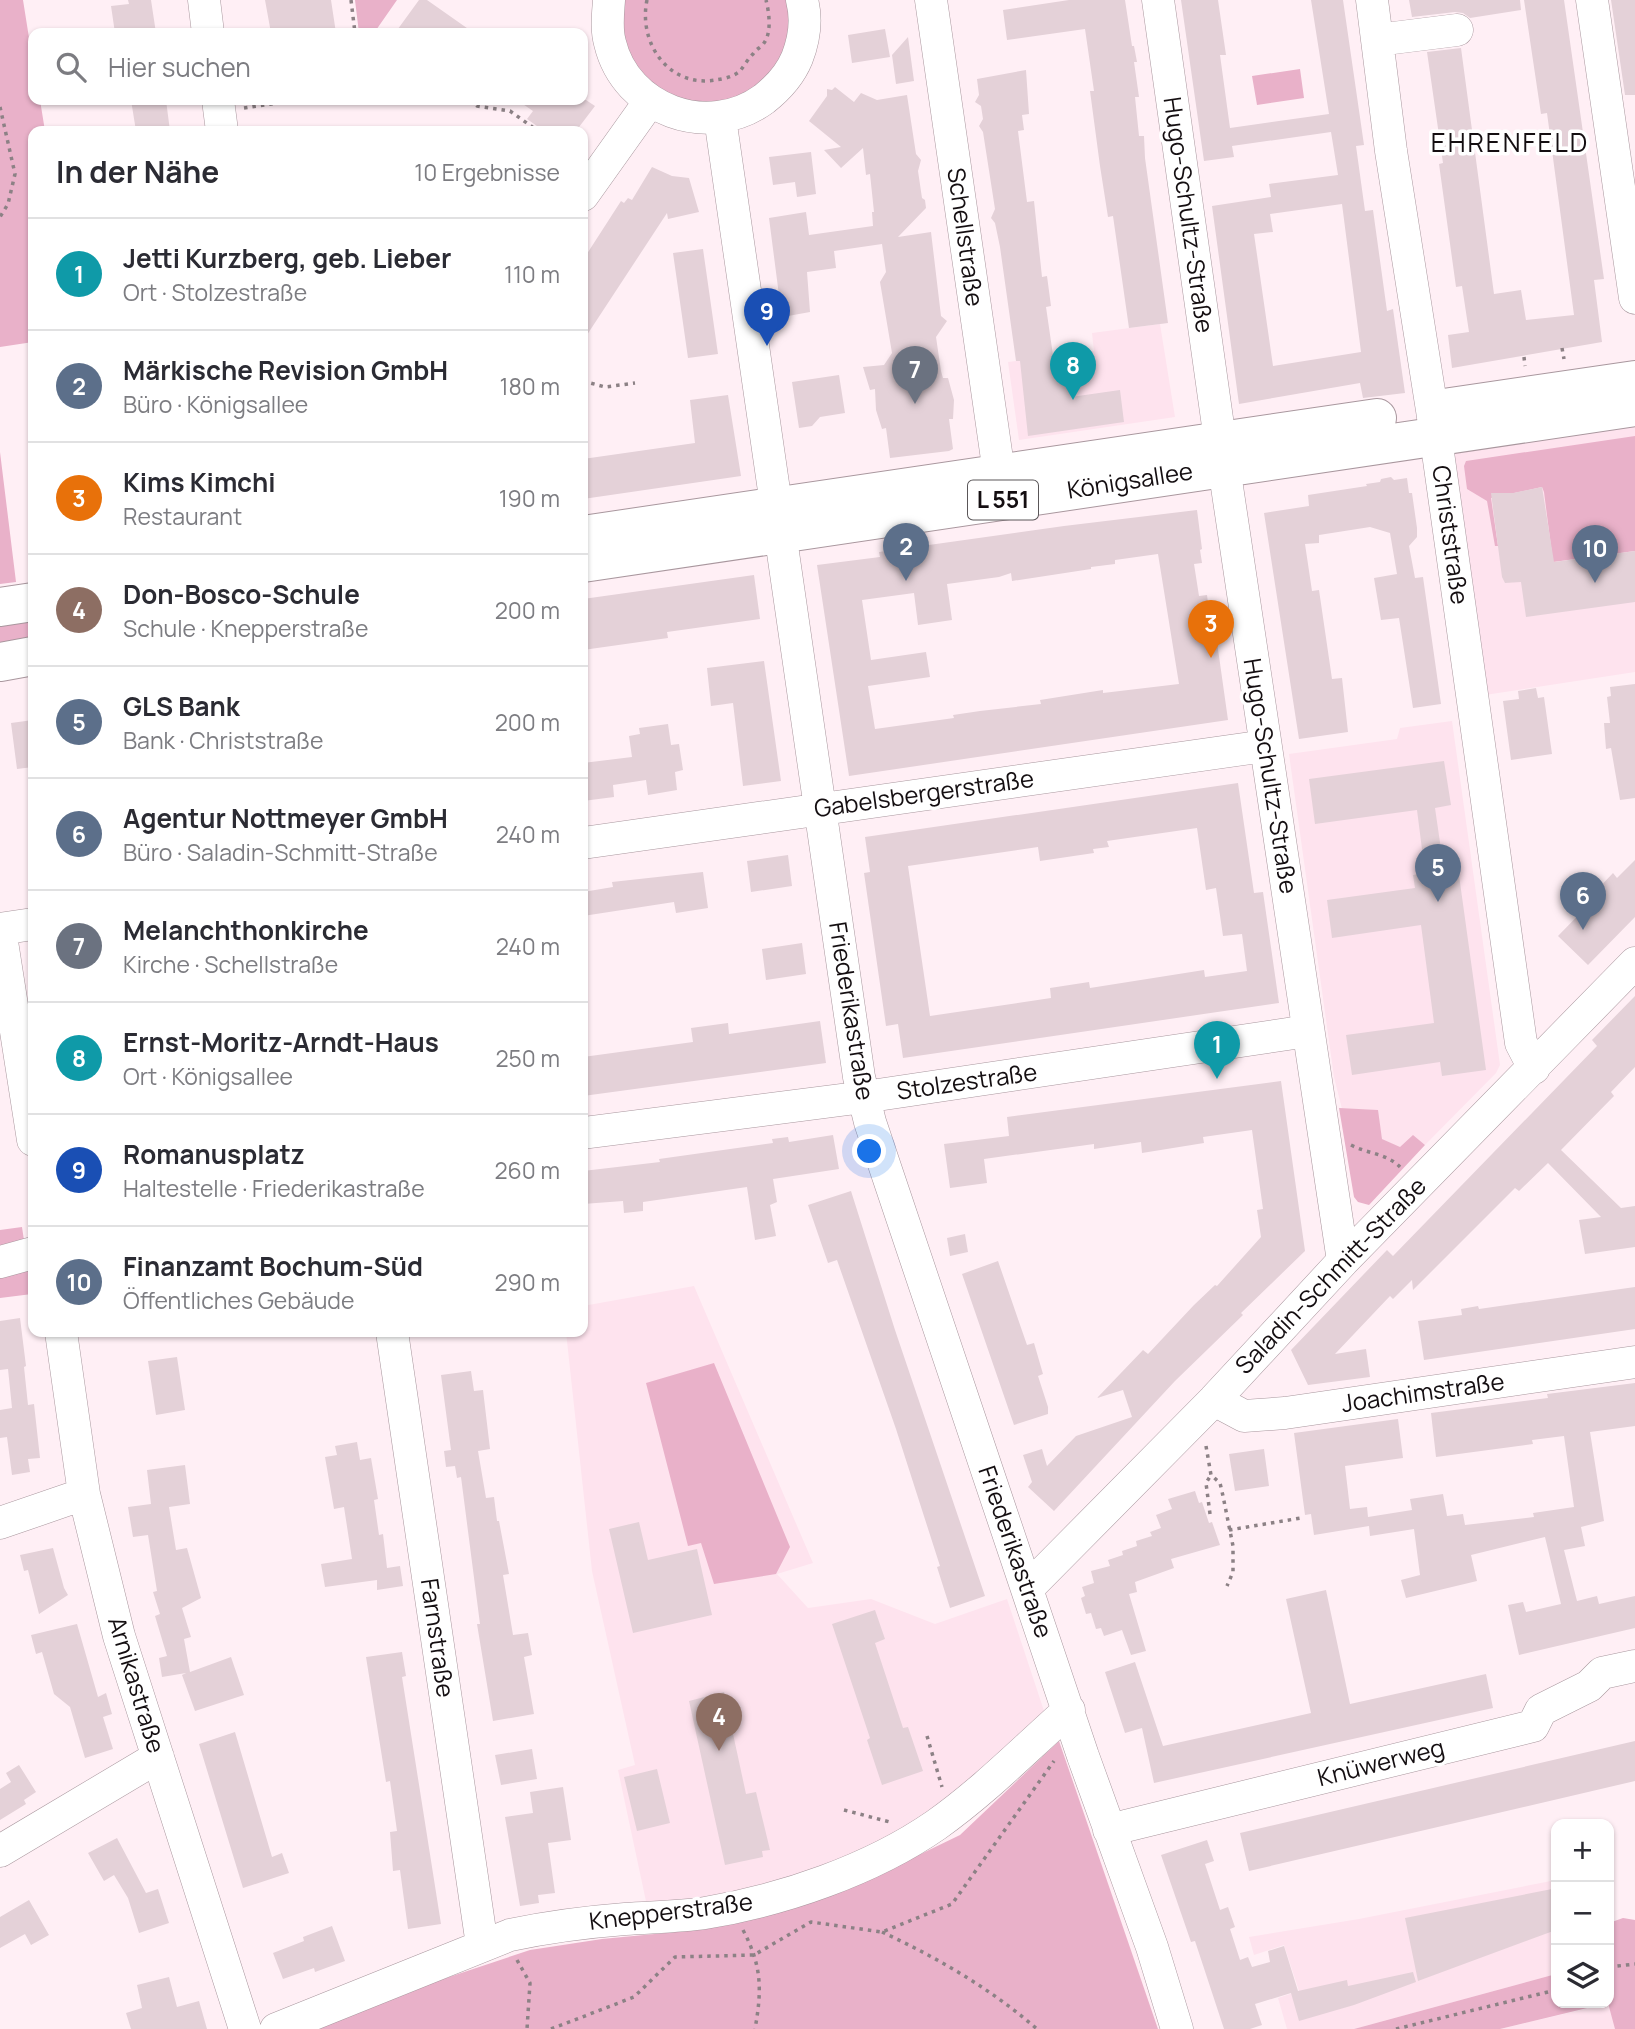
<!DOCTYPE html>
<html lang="de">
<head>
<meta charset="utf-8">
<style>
  body { margin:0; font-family:Manrope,sans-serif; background:#f2f2f3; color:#2b2b33 }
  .controls { position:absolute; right:21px; bottom:21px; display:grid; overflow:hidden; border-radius:14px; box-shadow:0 2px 5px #0004 }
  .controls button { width:63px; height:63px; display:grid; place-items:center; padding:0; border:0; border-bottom:2px solid #e1e1e2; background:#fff; color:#2b2b33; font:35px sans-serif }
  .you { position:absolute; left:870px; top:1152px; width:24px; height:24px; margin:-18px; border:5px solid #fff; border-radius:50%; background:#1a73e8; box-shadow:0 0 0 10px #1a73e833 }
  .badge { display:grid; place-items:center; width:46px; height:46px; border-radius:50%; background:#7c3aed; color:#fff; font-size:23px; font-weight:700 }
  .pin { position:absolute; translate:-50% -58px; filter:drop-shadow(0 2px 4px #0008) }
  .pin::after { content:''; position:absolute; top:37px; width:24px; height:21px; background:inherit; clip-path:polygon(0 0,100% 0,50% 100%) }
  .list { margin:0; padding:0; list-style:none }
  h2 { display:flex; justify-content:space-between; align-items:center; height:91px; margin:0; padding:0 28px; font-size:30px }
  h2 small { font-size:23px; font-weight:400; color:#7c7c81 }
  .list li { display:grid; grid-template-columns:46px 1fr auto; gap:21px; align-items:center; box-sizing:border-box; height:112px; padding:0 28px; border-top:2px solid #e1e1e2 }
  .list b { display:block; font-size:26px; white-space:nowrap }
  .list p { margin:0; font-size:23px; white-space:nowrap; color:#7c7c81 }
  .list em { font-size:23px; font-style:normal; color:#7c7c81 }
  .icon { flex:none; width:38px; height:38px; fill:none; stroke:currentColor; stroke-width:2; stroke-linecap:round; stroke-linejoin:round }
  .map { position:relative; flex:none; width:1635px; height:2029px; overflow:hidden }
  .search { position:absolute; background:#fff; box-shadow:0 2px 5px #0004; left:28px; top:28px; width:560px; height:77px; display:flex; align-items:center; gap:18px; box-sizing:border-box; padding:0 24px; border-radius:14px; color:#7c7c81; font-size:26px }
  .panel { position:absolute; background:#fff; box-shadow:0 2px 5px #0004; left:28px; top:126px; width:560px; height:1211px; border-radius:14px }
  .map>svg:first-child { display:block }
  .built { fill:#fee3ee }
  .green { fill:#e9b1c9 }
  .building { fill:#e4d1d8; fill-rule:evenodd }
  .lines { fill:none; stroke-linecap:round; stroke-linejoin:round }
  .minor-casing { stroke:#a9979e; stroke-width:33 }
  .major-casing { stroke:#a9979e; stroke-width:40 }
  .path { stroke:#8c8185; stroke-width:3.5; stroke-dasharray:3.5 5; stroke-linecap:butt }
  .minor { stroke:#fff; stroke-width:32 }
  .major { stroke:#fff; stroke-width:38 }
  .labels { text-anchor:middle; stroke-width:7; stroke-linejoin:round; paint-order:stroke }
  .shield { fill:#fff; stroke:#5a5658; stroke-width:2 }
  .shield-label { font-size:23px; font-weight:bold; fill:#140e11 }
  .street-label { font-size:24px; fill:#140e11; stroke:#fff }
  .neighbourhood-label { font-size:26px; letter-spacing:2px; fill:#140e11; stroke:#fff }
</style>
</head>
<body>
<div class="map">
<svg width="1635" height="2029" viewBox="0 0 1635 2029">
  <rect width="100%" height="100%" fill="#ffeff5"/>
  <path class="built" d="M1160 324 1175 417 1019 440 1008 362 1094 351 1092 333Z
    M1635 418V672L1485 695 1452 464 1455 452Z
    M1452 721 1500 1065 1496 1073 1425 1145 1413 1136 1400 1148 1382 1139 1377 1110 1342 1109 1334 1077 1289 754 1397 739 1400 728Z
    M694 1286 813 1563 777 1574 808 1608 871 1599 935 1624 1007 1599 1044 1711 926 1821 773 1889 647 1906 618 1770 635 1765 592 1571 566 1332H583V1306Z
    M1556 1880V1974L1354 2029H1287L1278 1998 1299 1991 1284 1945 1254 1955 1249 1937 1359 1919Z
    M1615 2002 1635 2029H1500Z"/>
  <path class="green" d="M0 0H23L33 63V100H40L45 131H33V342L0 347Z
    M355 0H397L374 33H359Z
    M625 0H790L793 16 786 55 748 97 699 106 655 89 629 56 622 27Z
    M1300 69 1304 98 1257 105 1252 76Z
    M1635 436V551L1553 562 1544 492 1542 487 1491 498 1498 546H1495L1487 501 1467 489 1464 466 1466 461Z
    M0 452 16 582 0 584Z
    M33 613V643L0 647V617Z
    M1339 1108 1378 1110 1382 1139 1400 1147 1413 1135 1425 1145 1369 1205 1358 1202 1354 1197Z
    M22 1227 32 1294 0 1298V1230Z
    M714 1363 790 1547 776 1574 714 1584 701 1543 688 1546 646 1383Z
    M1059 1741 1158 2029H293L530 1950 602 1939 707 1929 800 1901 896 1866 960 1835Z
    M1623 1918 1635 1920V2029H1615L1608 2003 1500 2029H1354L1556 1974V2003H1609V1923Z"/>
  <path class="building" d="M128 0H151L156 33H115L111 6 129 4Z
    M265 0H331L336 33H271Z
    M419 0H427L474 33H395Z
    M1069 0H1125L1132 46H1134L1137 62H1134L1139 97H1135L1139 136H1144L1145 158 1168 323 1129 328 1113 216 1108 217 1100 166 1090 91H1094L1085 29 1007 40 1003 10Z
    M1181 0H1218L1226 55H1220L1230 128 1329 114 1311 0H1343L1364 145 1356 146 1365 211 1373 210 1387 311 1393 309 1405 393 1363 398 1360 383 1239 404 1212 206 1271 197 1269 184 1338 175 1331 132 1232 146 1234 157 1204 161ZM1342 204 1361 352 1273 366 1254 234 1273 232 1270 214Z
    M1409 0H1520L1521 10 1470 18 1463 13 1455 12 1412 17Z
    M1524 0H1564L1604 279 1594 280 1602 342 1452 368 1448 335 1469 332 1462 286 1456 287 1439 164 1443 163 1427 52 1461 48 1494 294 1521 290 1526 320 1574 315 1547 113 1541 114Z
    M1611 0H1635V95H1625Z
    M885 29 890 57 852 63 848 35Z
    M908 37 914 81 896 84 892 55Z
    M1026 70 1029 114 1022 115 1024 130 1018 131 1027 202 1034 201 1042 277 1047 276 1051 306 1046 307 1055 369 1066 367 1071 397 1120 390 1124 422 1028 436 1020 361H1016L1000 247 995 223 991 218 995 209 983 132 979 126 983 119 981 106 975 102 979 95 977 79Z
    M835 87 854 102 861 93 877 100 907 95 916 154 921 160 918 171 922 198 925 200 926 208 898 237 931 232 941 316 947 321 936 337 941 371 943 378H948L954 400 953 419H949L953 449 949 451 890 458 886 428 882 429 876 410 875 389 870 390 863 367 884 365 892 353 880 282 886 272 882 244 834 251 836 268 807 272 810 312 788 316 786 302 780 303 769 218 806 212 809 235 873 226 872 212H874L870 174 866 175 863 148 841 168 824 150 841 147 809 121 827 96V89L832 90Z
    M131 100H166L170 131H136Z
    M517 100H586L595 106 576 131H544L527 119 533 111Z
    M811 152 816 194 797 197 795 182 773 185 769 157Z
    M652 167 672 176 689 178 699 212 668 219 667 213 583 341V260L621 201 624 203 628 198 632 200Z
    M703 249 718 354 688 358 673 253Z
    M839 375 845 413 820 417 812 426 799 428 792 382Z
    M728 395 741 476 583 499V459L695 443 690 400Z
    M1391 477 1394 480 1407 478 1409 493H1412L1417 528V537L1409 546 1415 578 1423 577 1441 704 1413 708 1399 618 1381 620 1374 578 1397 574 1390 533 1370 527 1319 535V543L1305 544 1312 591 1319 590 1332 679 1342 678 1348 732 1299 739 1264 513 1309 506 1308 495 1367 486 1366 484 1380 482 1381 479Z
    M1542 487 1554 562 1635 551V602L1526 617 1521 582 1505 583 1502 577 1491 493H1513Z
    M1197 510 1202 549 1200 550 1202 563 1194 564 1199 596 1207 595 1213 642H1217L1228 720 849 776 817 565 880 557 879 552 1064 526ZM1158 554 1179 684 1103 693V690L1040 700 1041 704 980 711 953 715 954 718 875 729 868 686 930 677 926 652 871 660 862 600 914 593 918 625 952 620 947 584 999 577 1011 573 1012 581 1091 569V567L1115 564V560Z
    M754 575 760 619 667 632 668 638 583 650V599Z
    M764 661 781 781 743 786 733 703 711 706 707 668Z
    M1635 684V798L1620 800 1611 748 1606 749 1604 723H1610L1607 697 1611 696 1610 687Z
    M1536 688 1538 698 1544 697 1552 754 1511 760 1503 701 1519 699 1518 691Z
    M33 720V767L17 769 11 723Z
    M668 724 671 745 679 744 683 770 675 772 677 790 648 795 646 780 613 785 614 797 583 801V763L632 757 629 736 640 734 639 728Z
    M1444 761 1451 805 1435 808 1444 870 1458 868 1486 1070 1442 1076 1440 1062 1352 1075 1346 1035 1434 1023 1421 925 1332 938 1327 900 1415 888 1413 875 1425 873 1417 810 1315 824 1309 779Z
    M1238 783 1254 893 1263 892 1279 1003 903 1058 898 1024 886 1026 864 873 870 872 865 837ZM1197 828 1206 890 1216 888 1223 936 1242 934 1247 971 1205 977 1204 970 1090 988 1089 982 1050 988 1051 998 930 1016 908 866 1038 847 1040 861 1094 853 1093 849 1109 847 1107 841Z
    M788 855 792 886 751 892 747 861Z
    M1635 860V917L1588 965 1558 936 1596 897 1593 894 1613 873 1617 878Z
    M703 872 708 908 676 913 674 902 583 916V892L613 887 612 882Z
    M802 943 806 974 766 980 762 949Z
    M1635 996V1067L1611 1092 1614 1096 1561 1150 1621 1208 1635 1206V1247L1585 1254 1579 1220 1601 1217 1548 1163 1519 1191 1515 1188 1413 1290 1412 1280 1393 1299 1390 1296 1335 1354 1366 1349 1370 1377 1308 1385 1291 1350 1387 1250 1393 1256 1597 1046 1592 1040Z
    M820 1021 826 1063 583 1096V1057L693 1042 691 1028 728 1023 729 1034Z
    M1281 1081 1305 1251 1241 1313 1243 1315 1175 1381 1054 1511 1028 1487 1032 1482 1023 1455 1042 1449 1047 1466 1076 1436 1132 1417 1123 1390 1097 1398 1143 1350 1148 1354 1194 1305 1215 1285 1217 1286 1261 1237 1257 1210 1263 1209 1252 1130 1203 1137 1204 1143 1142 1153 1141 1142 1094 1149V1144L984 1159 987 1183 950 1188 944 1144 1009 1136 1007 1117Z
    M833 1135 839 1169 773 1179 777 1202 770 1205 776 1236 755 1240 747 1187 643 1202V1211L624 1213 623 1201 583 1204V1171L660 1162 659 1159 773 1143 772 1139 788 1137 789 1142Z
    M851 1191 895 1330 985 1596 950 1608 937 1567 940 1566 896 1429 837 1260 828 1263 808 1205Z
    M965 1234 968 1252 950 1256 947 1238Z
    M998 1261 1027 1345 1034 1343 1043 1374 1038 1376 1048 1407V1414L1014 1425 962 1274Z
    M1635 1287V1329L1424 1360 1418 1321 1462 1315 1461 1309 1478 1306 1479 1309Z
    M20 1318 26 1366 24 1367 28 1405 34 1404 40 1458 28 1459 30 1472 12 1475 7 1437 0 1438V1410L12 1408 8 1369 0 1370V1321Z
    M177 1357 185 1410 156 1415 148 1361Z
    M471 1371 474 1391 483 1390 490 1449 478 1451 486 1498 494 1497 497 1521H499L509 1574 503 1575 513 1635 528 1633 532 1655 524 1657 534 1714 493 1721 477 1624H480L461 1477 457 1478 455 1466 446 1467 444 1451 451 1450 441 1375Z
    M1635 1383V1426L1590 1432 1604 1521 1581 1527 1585 1546 1564 1550 1577 1601 1597 1596 1599 1604 1635 1596V1628L1519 1655 1508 1605 1523 1602 1526 1612 1561 1604 1545 1537 1471 1555 1477 1581 1406 1598 1401 1580 1420 1575 1414 1529 1370 1536 1369 1526 1314 1535 1311 1514 1305 1515 1294 1433 1398 1419 1403 1458 1345 1466 1350 1509 1367 1507 1368 1517 1412 1510 1410 1499 1443 1494 1447 1516 1463 1514 1465 1525 1534 1517 1533 1513 1574 1507 1564 1436 1532 1440 1533 1444 1436 1457 1431 1413 1548 1398 1547 1394Z
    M357 1442 360 1460 371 1458 378 1499 374 1500 379 1535 383 1534 387 1568 400 1566 403 1586 377 1590V1580L325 1587 321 1564 352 1559 344 1507 334 1509 325 1457 337 1455 335 1446Z
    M1264 1449 1269 1486 1235 1491 1229 1454Z
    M185 1465 190 1504 169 1507 176 1550 187 1548 201 1598 182 1608 191 1637 184 1639 190 1672 231 1657 244 1695 195 1711 182 1675 186 1673 162 1677 159 1658 167 1656 155 1616 160 1614 153 1592 157 1591 148 1535 133 1537 128 1507 151 1504 147 1470Z
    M1195 1491 1199 1503 1202 1502 1209 1523 1212 1522 1220 1545 1171 1559 1174 1568 1135 1582 1137 1592 1129 1594 1146 1651 1131 1655 1122 1630 1104 1636 1101 1628 1096 1629 1091 1613 1086 1614 1081 1598 1085 1596 1082 1587 1094 1583 1091 1571 1110 1566 1108 1560 1123 1555 1122 1551 1137 1546 1136 1541 1152 1536 1150 1532 1161 1528 1156 1515 1172 1509 1168 1499Z
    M639 1522 648 1560 697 1549 712 1615 633 1633 609 1529Z
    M53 1548 64 1588 68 1595 39 1614 28 1570 24 1571 20 1555Z
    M1326 1590 1350 1704 1486 1674 1493 1708 1154 1783 1142 1728 1125 1733 1105 1672 1135 1662 1163 1746 1311 1713 1286 1599Z
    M875 1610 885 1639 875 1643 903 1728 908 1727 923 1771 882 1785 867 1740 870 1738 832 1624Z
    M77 1624 98 1697 106 1693 112 1714 103 1717 113 1749 85 1758 70 1707 54 1694 42 1652 36 1654 31 1635Z
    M402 1652 406 1676 402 1677 441 1924 408 1929 400 1870 393 1871 390 1832 397 1831 390 1781 386 1782 366 1657Z
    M724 1692 746 1794 756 1792 770 1850 762 1851 763 1857 725 1865 689 1701Z
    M235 1732 272 1857 282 1853 289 1873 243 1888 199 1744Z
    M1635 1741V1781L1249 1871 1240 1833Z
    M532 1749 537 1779 501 1785 495 1755Z
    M19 1765 36 1792 24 1800 26 1804 0 1820V1789L11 1782 6 1773Z
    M657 1769 670 1823 637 1831 624 1777Z
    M563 1787 571 1840 548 1843 555 1893 538 1895 539 1903 520 1906 505 1817 533 1813 530 1792Z
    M117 1838 146 1893 158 1889 169 1923 139 1933 128 1898 114 1875 104 1881 88 1853Z
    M1207 1840 1214 1861 1205 1864 1220 1910 1228 1907 1235 1927 1230 1929 1240 1960 1248 1957 1252 1967 1270 1962 1268 1951 1284 1946 1298 1991 1347 1980 1348 1986 1413 1972 1416 1982 1354 2005 1299 2021 1291 1993 1255 2004 1262 2025 1250 2029H1224L1195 1941 1191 1942 1161 1855Z
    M1552 1889 1553 1892 1556 1891V1930L1418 1981 1405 1918Z
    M29 1900 49 1935 31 1945 25 1934 0 1948V1917Z
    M332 1926 345 1961 315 1972 314 1968 283 1979 273 1953 304 1941 303 1937Z
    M169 1977 177 2007 199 2001 207 2029H131L126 2013 142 2008 137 1985Z"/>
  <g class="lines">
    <defs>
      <path id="minor" d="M204 0 208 33
        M609 0C608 14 606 29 610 43 626 110 708 140 764 99 778 88 790 75 797 58 804 40 807 19 802 0
        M931 0 999 473
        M1158 0 1220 440 1343 1261
        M1372 0 1391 151 1432 410 1521 1043 1534 1068
        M1592 0 1635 298
        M1377 40 1457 30
        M218 100 222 131
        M720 118 859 1077 870 1122 883 1161 1083 1756 1152 1947 1177 2029
        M583 195 650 101
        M583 843 1265 746
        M0 929 33 1140
        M0 929 33 924
        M583 1133 864 1097 1308 1031
        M0 1262 33 1253
        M61 1332 84 1494 119 1636 245 2029
        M392 1332 482 1945
        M1214 1400 1244 1416 1285 1413 1635 1362
        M0 1523 84 1494
        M1027 1589 1214 1400 1343 1261 1635 963
        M1109 1830 1533 1726 1541 1710 1589 1686 1602 1673 1635 1666
        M0 1851 158 1757
        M276 2029 510 1935C548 1927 586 1922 625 1919 652 1917 679 1917 705 1913 783 1900 871 1870 936 1825 984 1791 1025 1749 1069 1710"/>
      <path id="major" d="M1437 409 1635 380
        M583 535 1377 418
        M583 563 1635 407
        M0 607 33 602
        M0 662 33 656"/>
    </defs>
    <use href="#minor" class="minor-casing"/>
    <use href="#major" class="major-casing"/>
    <path class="path" d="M351 0 355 33
      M647 0C638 42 668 88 715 80 723 79 733 77 740 71 744 66 748 59 753 54 756 49 762 47 764 43 772 32 769 12 766 0
      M470 100 477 106 510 111 538 131
      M0 107 15 174 8 204 0 217
      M244 108 297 100
      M1562 348 1564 359
      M1524 357 1525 366
      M583 381 605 387 635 383
      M1351 1145C1368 1154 1386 1153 1400 1167
      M1206 1446 1211 1475 1220 1483 1223 1496 1233 1546V1572L1227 1586
      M1210 1514 1206 1483 1211 1475
      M1229 1530 1301 1518
      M927 1736 942 1787
      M844 1810 890 1822
      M743 1930C762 1966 762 1990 755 2029
      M882 1932C938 1958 991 1989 1037 2029
      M517 1960 530 1983 527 2029
      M1609 1967 1635 1964
      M551 2029 634 1997 675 1957 754 1955 811 1922 882 1932 952 1904 1054 1761
      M1396 2029 1556 1990"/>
    <use href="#minor" class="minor"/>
    <use href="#major" class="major"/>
  </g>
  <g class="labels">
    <rect class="shield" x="968" y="480.5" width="70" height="39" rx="5"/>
    <g class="shield-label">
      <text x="1003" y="508">L 551</text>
    </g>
    <g class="street-label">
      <text transform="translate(1188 215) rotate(82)" y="8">Hugo-Schultz-Straße</text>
      <text transform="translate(965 237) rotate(82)" y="8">Schellstraße</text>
      <text transform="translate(1130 481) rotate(-9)" y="8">Königsallee</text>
      <text transform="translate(1450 535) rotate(82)" y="8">Christstraße</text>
      <text transform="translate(1270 776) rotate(81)" y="8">Hugo-Schultz-Straße</text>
      <text transform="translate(924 794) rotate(-8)" y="8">Gabelsbergerstraße</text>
      <text transform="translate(851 1011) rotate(81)" y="8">Friederikastraße</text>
      <text transform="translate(967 1082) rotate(-8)" y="8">Stolzestraße</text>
      <text transform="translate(1331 1276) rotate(-46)" y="8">Saladin-Schmitt-Straße</text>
      <text transform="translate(1423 1393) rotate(-8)" y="8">Joachimstraße</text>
      <text transform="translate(1015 1552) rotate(71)" y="8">Friederikastraße</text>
      <text transform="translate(437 1638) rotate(82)" y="8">Farnstraße</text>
      <text transform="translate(136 1685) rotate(73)" y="8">Arnikastraße</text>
      <text transform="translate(1381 1763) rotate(-14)" y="8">Knüwerweg</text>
      <text transform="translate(671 1912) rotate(-7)" y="8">Knepperstraße</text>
    </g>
    <g class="neighbourhood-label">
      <text x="1510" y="152">EHRENFELD</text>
    </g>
  </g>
</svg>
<div class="controls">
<button>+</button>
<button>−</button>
<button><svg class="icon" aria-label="layers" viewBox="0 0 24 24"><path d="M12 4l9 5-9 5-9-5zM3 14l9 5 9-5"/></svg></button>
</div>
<div class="you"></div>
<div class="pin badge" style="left:1217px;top:1079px;background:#0f9aa8">1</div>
<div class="pin badge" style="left:906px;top:581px;background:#5c6f8a">2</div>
<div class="pin badge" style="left:1211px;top:658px;background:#e8710a">3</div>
<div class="pin badge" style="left:719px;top:1751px;background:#8d6e63">4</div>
<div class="pin badge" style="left:1438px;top:902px;background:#5c6f8a">5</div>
<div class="pin badge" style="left:1583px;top:930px;background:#5c6f8a">6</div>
<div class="pin badge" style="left:915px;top:404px;background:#6b7280">7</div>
<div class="pin badge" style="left:1073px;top:400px;background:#0f9aa8">8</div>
<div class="pin badge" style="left:767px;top:346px;background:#1a4fb4">9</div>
<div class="pin badge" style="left:1595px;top:583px;background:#5c6f8a">10</div>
<div class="search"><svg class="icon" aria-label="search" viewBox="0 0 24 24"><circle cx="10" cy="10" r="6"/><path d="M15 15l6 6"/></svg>Hier suchen</div>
<section class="panel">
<h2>In der Nähe<small>10 Ergebnisse</small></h2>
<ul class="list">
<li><span class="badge" style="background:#0f9aa8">1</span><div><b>Jetti Kurzberg, geb. Lieber</b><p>Ort · Stolzestraße</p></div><em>110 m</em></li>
<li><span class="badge" style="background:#5c6f8a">2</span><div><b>Märkische Revision GmbH</b><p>Büro · Königsallee</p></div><em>180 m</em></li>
<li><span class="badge" style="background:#e8710a">3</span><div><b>Kims Kimchi</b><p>Restaurant</p></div><em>190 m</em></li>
<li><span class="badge" style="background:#8d6e63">4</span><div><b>Don-Bosco-Schule</b><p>Schule · Knepperstraße</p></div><em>200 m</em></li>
<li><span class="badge" style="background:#5c6f8a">5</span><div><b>GLS Bank</b><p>Bank · Christstraße</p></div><em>200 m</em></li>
<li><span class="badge" style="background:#5c6f8a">6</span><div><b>Agentur Nottmeyer GmbH</b><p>Büro · Saladin-Schmitt-Straße</p></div><em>240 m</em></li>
<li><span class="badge" style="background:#6b7280">7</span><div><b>Melanchthonkirche</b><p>Kirche · Schellstraße</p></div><em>240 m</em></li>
<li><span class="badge" style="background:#0f9aa8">8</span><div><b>Ernst-Moritz-Arndt-Haus</b><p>Ort · Königsallee</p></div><em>250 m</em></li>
<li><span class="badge" style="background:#1a4fb4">9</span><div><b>Romanusplatz</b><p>Haltestelle · Friederikastraße</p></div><em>260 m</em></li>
<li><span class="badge" style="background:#5c6f8a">10</span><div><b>Finanzamt Bochum-Süd</b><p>Öffentliches Gebäude</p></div><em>290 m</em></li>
</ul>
</section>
</div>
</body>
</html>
